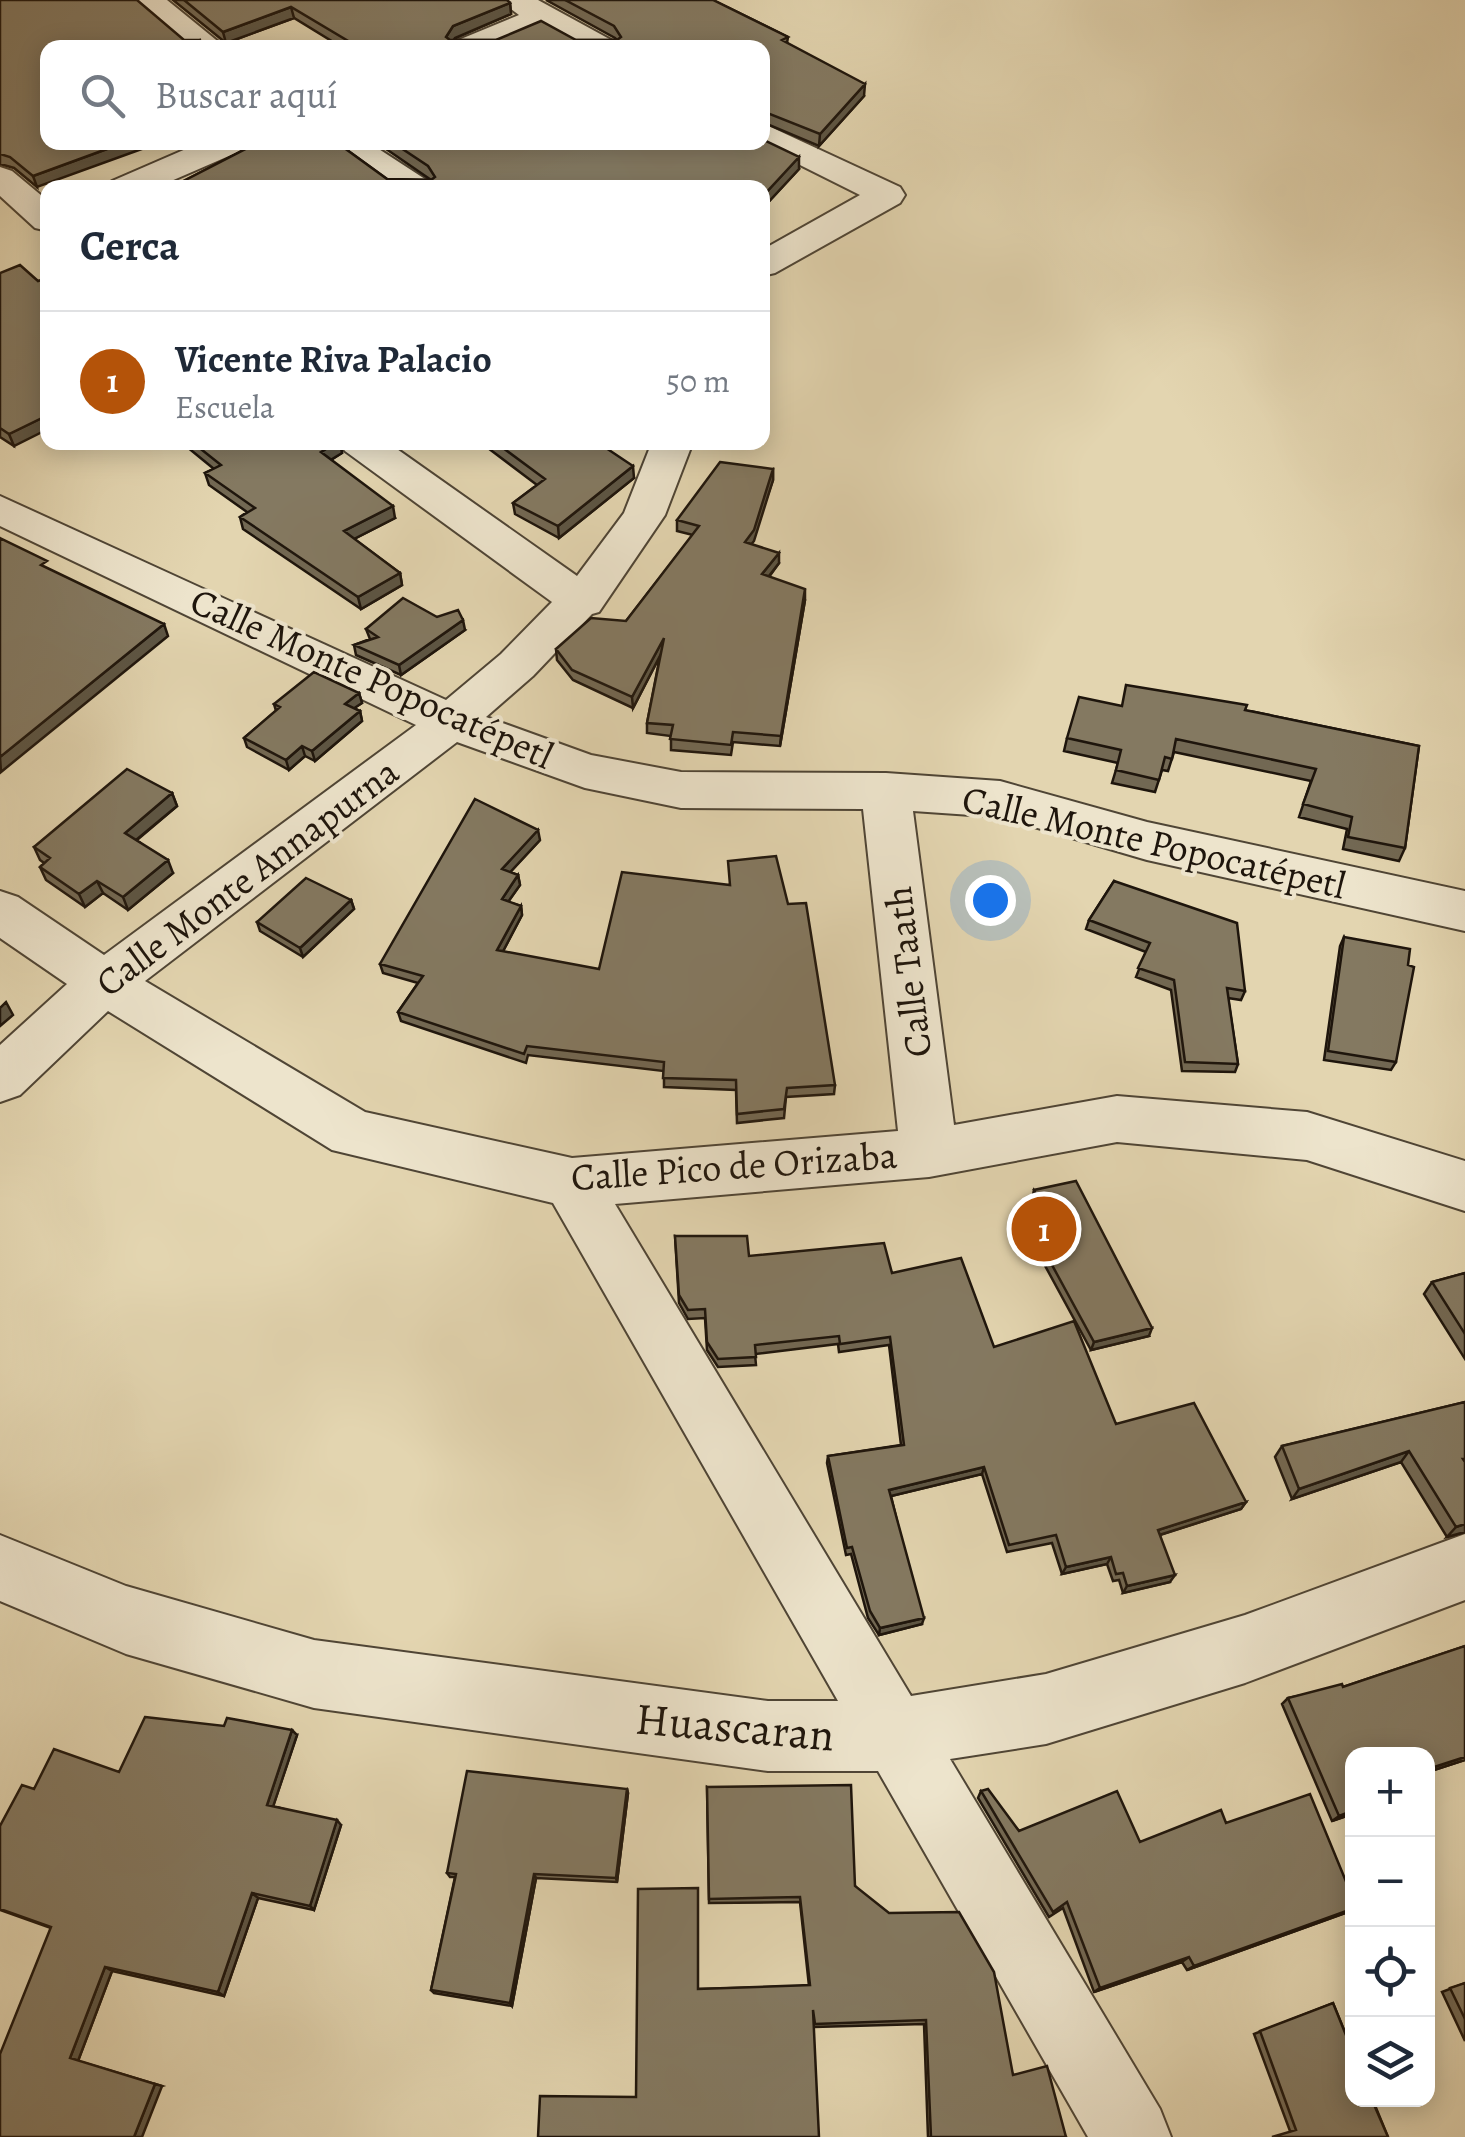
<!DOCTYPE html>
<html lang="es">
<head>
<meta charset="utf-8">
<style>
  body { margin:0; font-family:Alegreya,serif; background:#f6f6f7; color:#1f2937 }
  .controls { position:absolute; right:30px; bottom:30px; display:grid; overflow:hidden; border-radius:20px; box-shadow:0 5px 25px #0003 }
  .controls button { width:90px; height:90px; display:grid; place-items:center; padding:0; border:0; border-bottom:2px solid #e0e1e3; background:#fff; color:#1f2937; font:50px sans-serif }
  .you { position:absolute; left:990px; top:900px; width:35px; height:35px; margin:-25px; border:8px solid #fff; border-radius:50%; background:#1a73e8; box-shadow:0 0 0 15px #1a73e833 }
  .badge { display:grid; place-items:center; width:65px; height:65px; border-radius:50%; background:#b45309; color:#fff; font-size:32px; font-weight:700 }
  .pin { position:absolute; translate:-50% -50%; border:5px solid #fff; box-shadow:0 2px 10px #0006 }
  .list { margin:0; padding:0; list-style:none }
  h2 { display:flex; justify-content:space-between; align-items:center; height:130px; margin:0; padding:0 40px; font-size:42px }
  h2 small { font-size:32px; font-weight:400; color:#747a83 }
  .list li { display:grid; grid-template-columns:65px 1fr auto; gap:30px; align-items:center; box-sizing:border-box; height:140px; padding:0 40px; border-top:2px solid #e0e1e3 }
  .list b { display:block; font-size:38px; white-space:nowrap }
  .list p { margin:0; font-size:32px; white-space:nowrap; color:#747a83 }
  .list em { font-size:32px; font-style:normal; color:#747a83 }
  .icon { flex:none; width:55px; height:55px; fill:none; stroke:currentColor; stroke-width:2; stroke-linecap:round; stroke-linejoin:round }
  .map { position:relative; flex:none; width:1465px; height:2137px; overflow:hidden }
  .search { position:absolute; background:#fff; box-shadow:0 5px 25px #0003; left:40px; top:40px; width:730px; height:110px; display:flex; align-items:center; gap:25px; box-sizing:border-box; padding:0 35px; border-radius:20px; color:#747a83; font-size:38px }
  .panel { position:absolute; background:#fff; box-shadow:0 5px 25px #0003; left:40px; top:180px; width:730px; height:270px; border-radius:20px }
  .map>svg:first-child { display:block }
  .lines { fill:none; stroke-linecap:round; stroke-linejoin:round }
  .minor-casing { stroke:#4f4535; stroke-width:4 }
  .minor { fill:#ede4cc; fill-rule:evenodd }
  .wall { fill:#726853; stroke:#1e150c; stroke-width:2.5 }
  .shaded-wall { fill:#5c5544; stroke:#1e150c; stroke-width:2.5 }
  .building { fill:#847961; stroke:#1e150c; stroke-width:2.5 }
  .labels { text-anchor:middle; stroke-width:8; stroke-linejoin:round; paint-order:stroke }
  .street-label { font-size:38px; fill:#1e150c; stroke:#ede4cc }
  .near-street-label { font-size:45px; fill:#1e150c; stroke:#ede4cc }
</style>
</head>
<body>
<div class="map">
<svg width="1465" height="2137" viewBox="0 0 1465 2137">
  <rect width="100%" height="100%" fill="#e3d5b0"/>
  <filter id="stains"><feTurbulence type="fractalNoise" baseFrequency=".002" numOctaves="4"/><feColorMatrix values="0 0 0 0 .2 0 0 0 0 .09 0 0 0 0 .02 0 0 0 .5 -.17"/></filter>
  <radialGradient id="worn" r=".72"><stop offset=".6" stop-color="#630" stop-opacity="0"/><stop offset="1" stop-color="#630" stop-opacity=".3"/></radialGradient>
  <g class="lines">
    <defs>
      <path id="minor" d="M131 0H167L226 48H189Z
        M499 0H538L613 41 618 48H577L542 28 496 48H451L456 41 519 15Z
        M762 123 900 187 905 195 900 203 775 273 762 276V250L860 195 754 142H762Z
        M202 142H250L245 149 155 188H107L112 181Z
        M326 142H368L428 181 433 188H391Z
        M0 167 12 171 48 201V231L35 228 0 196Z
        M339 442H387L577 576 624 513 652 442H693L665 515 599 612 592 614 533 676 486 717 591 755 681 772 886 773 1000 781 1147 822 1465 891V931L1147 860 1000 817 913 811 954 1125 1117 1096 1307 1112 1465 1161V1211L1307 1160 1117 1142 929 1177 615 1204 911 1696 1046 1674 1245 1615 1465 1534V1600L1245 1683 1046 1744 950 1759 1160 2109 1171 2137H1088L878 1771H768L314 1708 126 1654 0 1601V1535L126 1586 314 1640 768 1701H838L553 1203 332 1150 108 1011 20 1095 0 1102V1045L67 984 0 938V891L18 897 104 955 416 725 0 526V496L446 700 501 654 552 602 345 451ZM457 742 585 788 681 808 863 809 898 1131 572 1158 365 1112 145 981Z"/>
    </defs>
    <use href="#minor" class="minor-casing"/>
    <use href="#minor" class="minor"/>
  </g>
  <path class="wall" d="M0 0 37 187 14 168 0 164Z
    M173 0H507L510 3 511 14 455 38 453 40H617L615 38 546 0H713L788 37 787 43 864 96 819 146 762 122V48H343L294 18 226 43Z
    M252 142H336L387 179 431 180 376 142H762L799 169 762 209V188H170L253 145Z
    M0 273 14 446 0 437Z
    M181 442H340L342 453 331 460 395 518 354 539 400 573 402 585 361 609 243 529 240 517 247 512 209 485 205 473 214 469Z
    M480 442H597L634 478 559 538 515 514 513 503 537 485Z
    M773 469V480L751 544 779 563 769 577 805 600 780 746 733 742 731 755 671 750V736L647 733V723L660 656 633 708 573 680 557 660 556 649 626 621 693 535 677 531V520Z
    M437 617 465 630 401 675 356 655 354 645 370 639 366 629Z
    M359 693 362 703 354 708 360 711 362 721 315 761 305 756 289 770 247 747 244 738 276 711 274 704Z
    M1245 710 1419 746 1405 848 1399 861 1343 849 1347 829 1299 817 1311 781 1174 752 1168 771 1162 770 1155 792 1112 783 1118 763 1064 751 1067 738Z
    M172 793 177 806 137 840 173 873 128 910 103 893 85 907 46 880 40 867 44 863 40 860 34 847Z
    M540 840 510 872 518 875 520 885 508 902 521 906 522 915 503 951 835 1085 834 1094 786 1097 784 1118 737 1123 736 1090 664 1087V1071L528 1055 526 1063 401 1021 398 1012 418 983 383 973 380 964Z
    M1114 881 1245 991 1241 1000 1228 998 1238 1064 1235 1072 1182 1071 1171 990 1136 977 1146 952 1086 929 1089 920Z
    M351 900 354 909 303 957 260 931 257 922Z
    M1344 937 1396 1062 1391 1070 1324 1060 1340 946Z
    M1034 1190 1149 1336 1091 1350 1031 1240 1034 1232 1045 1227 1032 1199Z
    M675 1236 749 1256 892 1273 994 1347 1116 1424 1246 1502 1241 1509 1160 1535 1170 1582 1123 1593 1119 1580 1113 1581 1107 1564 1062 1574 1052 1543 1007 1552 982 1474 891 1496 922 1624 879 1635 868 1618 851 1554 846 1555 827 1463 828 1456 901 1445 889 1345 839 1352 838 1344 755 1354 756 1365 718 1367 707 1350 705 1318 688 1319 679 1303Z
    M1465 1273V1359L1424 1294 1432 1282Z
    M1465 1402V1532L1447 1537 1401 1462 1292 1499 1275 1457 1282 1446Z
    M1465 1646V1760L1428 1772 1352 1754V1814L1332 1821 1282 1704 1288 1698 1343 1687Z
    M297 1735 273 1806 341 1825 314 1910 258 1898 224 1996 112 1971 78 2061 162 2086 0 2137 51 1928 0 1910V1826L34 1789Z
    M707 1787 855 1886 1066 2137H928L924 2024 814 2027 636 2097 699 1989 809 1986 800 1902 709 1903Z
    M627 1789 628 1793 617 1882 536 1878 512 2006 434 1993 431 1990 455 1877H450L447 1873Z
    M981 1791 1019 1831 1140 1842 1226 1823 1348 1912 1187 1970 1182 1962 1094 1992 1063 1908 1049 1917 978 1798Z
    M1465 1983V2041L1442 1992Z
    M1333 2003 1388 2137 1290 2131 1254 2034Z"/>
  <path class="shaded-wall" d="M510 3 511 14 455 38 448 48 446 37 453 26Z
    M291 7 294 18 226 43 223 32Z
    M200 40 202 48H190L189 45Z
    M865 84 864 96 819 146 820 134Z
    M126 142H161L37 187 33 176Z
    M799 157V169L762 209V197Z
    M48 415V429L14 446 9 434Z
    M337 442H340L342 453 324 464 321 452Z
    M633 466 634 478 559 538 558 526Z
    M773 469V480L754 541 745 552V542Z
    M393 506 395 518 346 543 344 531Z
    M779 553V563L762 585V574Z
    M400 573 402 585 361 609 358 597Z
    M805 589V600L780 746 781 736Z
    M463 620 465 630 401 675 399 665Z
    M164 624 168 636 1 772 0 757Z
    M664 638V648L633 708 632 697Z
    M359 693 362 703 347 713 345 704Z
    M360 711 362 721 315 761 312 751Z
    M302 746 305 756 289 770 286 760Z
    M172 793 177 806 130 845 125 833Z
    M538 830 540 840 504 879 502 869Z
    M168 860 173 873 128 910 123 897Z
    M518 875 520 885 503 909 502 899Z
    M97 881 103 893 85 907 79 894Z
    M351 900 354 909 303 957 300 948Z
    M521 906 522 915 499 959 497 950Z
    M6 1002 13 1015 0 1026V1008Z
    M1152 1328 1149 1336 1091 1350 1094 1342Z
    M1409 1451 1401 1462 1292 1499 1299 1489Z
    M984 1467 982 1474 887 1497 889 1490Z
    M1246 1502 1241 1509 1153 1537 1158 1530Z
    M1465 1524V1532L1447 1537 1456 1527Z
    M1111 1557 1107 1564 1062 1574 1066 1567Z
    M1175 1575 1170 1582 1123 1593 1127 1586Z
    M924 1618 922 1624 879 1635 880 1628Z
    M292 1730 297 1735 272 1810 267 1805Z
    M1465 1757V1760L1428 1772V1769Z
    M627 1789 628 1793 617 1882 616 1878Z
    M1352 1811V1814L1332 1821 1339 1816Z
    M337 1820 341 1825 314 1910 310 1906Z
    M534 1874 536 1878 512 2006 510 2003Z
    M252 1893 258 1898 224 1996 218 1992Z
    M1352 1909 1348 1912 1187 1970 1194 1966Z
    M1189 1957 1182 1962 1094 1992 1100 1988Z
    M105 1967 112 1971 78 2061 70 2058Z
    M155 2084 162 2086 142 2137H134Z"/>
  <path class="building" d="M0 0H137L184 40H200L189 45 194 48H48V142H126L33 176 10 157 0 154Z
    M184 0H507L510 3 453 26 446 37 450 40H496L541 21 576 40H617L621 37 614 26 565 0H713L788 37 782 40 865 84 820 134 762 111V48H360L291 7 223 32Z
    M762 139 799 157 762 197V188H170L255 144 254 142H336L387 179 431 180 435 177 428 166 392 142H762Z
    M20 265 38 281 48 278V415L9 434 0 428V273Z
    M192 442H337L321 452 393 506 344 531 400 573 358 597 240 517 255 508 205 473 221 465Z
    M495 442H597L633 466 558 526 513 503 545 479Z
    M720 462 773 469 754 530 745 542 779 553 762 574 805 589 781 736 733 732 731 745 670 739 673 725 647 723 664 638 632 697 572 670 556 649 591 618 626 621 699 526 677 520Z
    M0 538 47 561 41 565 164 624 0 757Z
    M403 598 437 617 458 610 463 620 399 665 354 645 378 637 366 629Z
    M314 672 359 693 345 704 360 711 312 751 302 746 286 760 244 738 280 707 274 704Z
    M1126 685 1247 705 1245 710 1419 746 1405 848 1348 837 1352 817 1303 804 1316 769 1176 739 1172 759 1165 757 1159 780 1116 770 1121 750 1067 738 1079 697 1122 706Z
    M127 769 172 793 125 833 168 860 123 897 97 881 79 894 40 867 50 858 34 847Z
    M475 799 538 830 502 869 518 875 502 899 521 906 497 950 599 969 622 872 730 885 728 861 776 856 788 904 806 903 835 1085 787 1088 784 1109 737 1114 736 1080 663 1078 664 1062 527 1046 524 1054 398 1012 423 976 380 964Z
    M306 878 351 900 300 948 257 922Z
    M1114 881 1237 923 1245 991 1227 988 1238 1064 1185 1062 1174 980 1138 968 1150 943 1089 920Z
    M1344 937 1410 949 1408 965 1414 967 1396 1062 1328 1051Z
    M1076 1181 1152 1328 1094 1342 1034 1232 1051 1225 1034 1190Z
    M675 1236H747L749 1256 884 1243 892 1273 961 1258 994 1347 1074 1321 1116 1424 1194 1403 1246 1502 1158 1530 1175 1575 1127 1586 1123 1573 1116 1574 1111 1557 1066 1567 1056 1535 1009 1545 984 1467 889 1490 924 1618 880 1628 870 1611 852 1547 847 1548 828 1456 904 1445 890 1337 840 1344 839 1336 755 1345 756 1357 718 1359 707 1342 705 1309 688 1310 679 1295Z
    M1465 1273V1334L1432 1282Z
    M1465 1402V1459H1463L1465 1462V1524L1456 1527 1409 1451 1299 1489 1282 1446Z
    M1465 1646V1757L1428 1769V1754H1352V1811L1339 1816 1288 1698 1342 1684 1343 1687Z
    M145 1717 224 1726 227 1718 292 1730 267 1805 337 1820 310 1906 252 1893 218 1992 105 1967 70 2058 155 2084 134 2137H0V2054L51 1927 0 1909V1826L22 1785 34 1789 54 1749 119 1772Z
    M467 1771 627 1789 616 1878 534 1874 510 2003 431 1990 456 1874 447 1873Z
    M851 1785 855 1886 889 1913 959 1912 994 1972 1013 2075 1047 2066 1066 2137H931L926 2020 815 2024 813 2010 819 2137H538L540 2096 636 2097 638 1889 698 1888V1989L810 1985 800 1897 709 1899 707 1787Z
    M988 1789 1019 1831 1117 1791 1140 1842 1221 1810 1226 1823 1310 1794 1352 1896V1909L1194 1966 1189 1957 1100 1988 1067 1902 1053 1912 981 1791Z
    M1465 1983V2019L1450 1988Z
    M1333 2003 1352 2050V2100H1372L1388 2137H1272L1296 2130 1260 2031Z"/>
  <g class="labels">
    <g class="street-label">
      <text transform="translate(372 678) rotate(24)" y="13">Calle Monte Popocatépetl</text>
      <text transform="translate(1154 842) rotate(13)" y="13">Calle Monte Popocatépetl</text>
      <text transform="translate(247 877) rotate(-37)" y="13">Calle Monte Annapurna</text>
      <text transform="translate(908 972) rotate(-97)" y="13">Calle Taath</text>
      <text transform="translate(734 1166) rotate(-4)" y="13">Calle Pico de Orizaba</text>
    </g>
    <g class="near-street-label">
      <text transform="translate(735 1726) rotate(5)" y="16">Huascaran</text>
    </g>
  </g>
  <rect width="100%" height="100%" filter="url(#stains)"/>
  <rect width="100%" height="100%" fill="url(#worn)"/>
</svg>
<div class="controls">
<button>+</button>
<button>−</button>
<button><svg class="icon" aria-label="locate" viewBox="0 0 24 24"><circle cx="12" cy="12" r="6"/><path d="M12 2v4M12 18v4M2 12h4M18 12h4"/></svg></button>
<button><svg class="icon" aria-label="layers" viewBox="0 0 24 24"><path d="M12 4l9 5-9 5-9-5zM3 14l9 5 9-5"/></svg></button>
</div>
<div class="you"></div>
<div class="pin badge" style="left:1044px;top:1229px">1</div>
<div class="search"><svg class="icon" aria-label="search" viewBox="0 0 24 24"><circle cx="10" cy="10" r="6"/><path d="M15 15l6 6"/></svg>Buscar aquí</div>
<section class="panel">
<h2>Cerca<small></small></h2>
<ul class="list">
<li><span class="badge">1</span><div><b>Vicente Riva Palacio</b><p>Escuela</p></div><em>50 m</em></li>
</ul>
</section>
</div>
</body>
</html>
